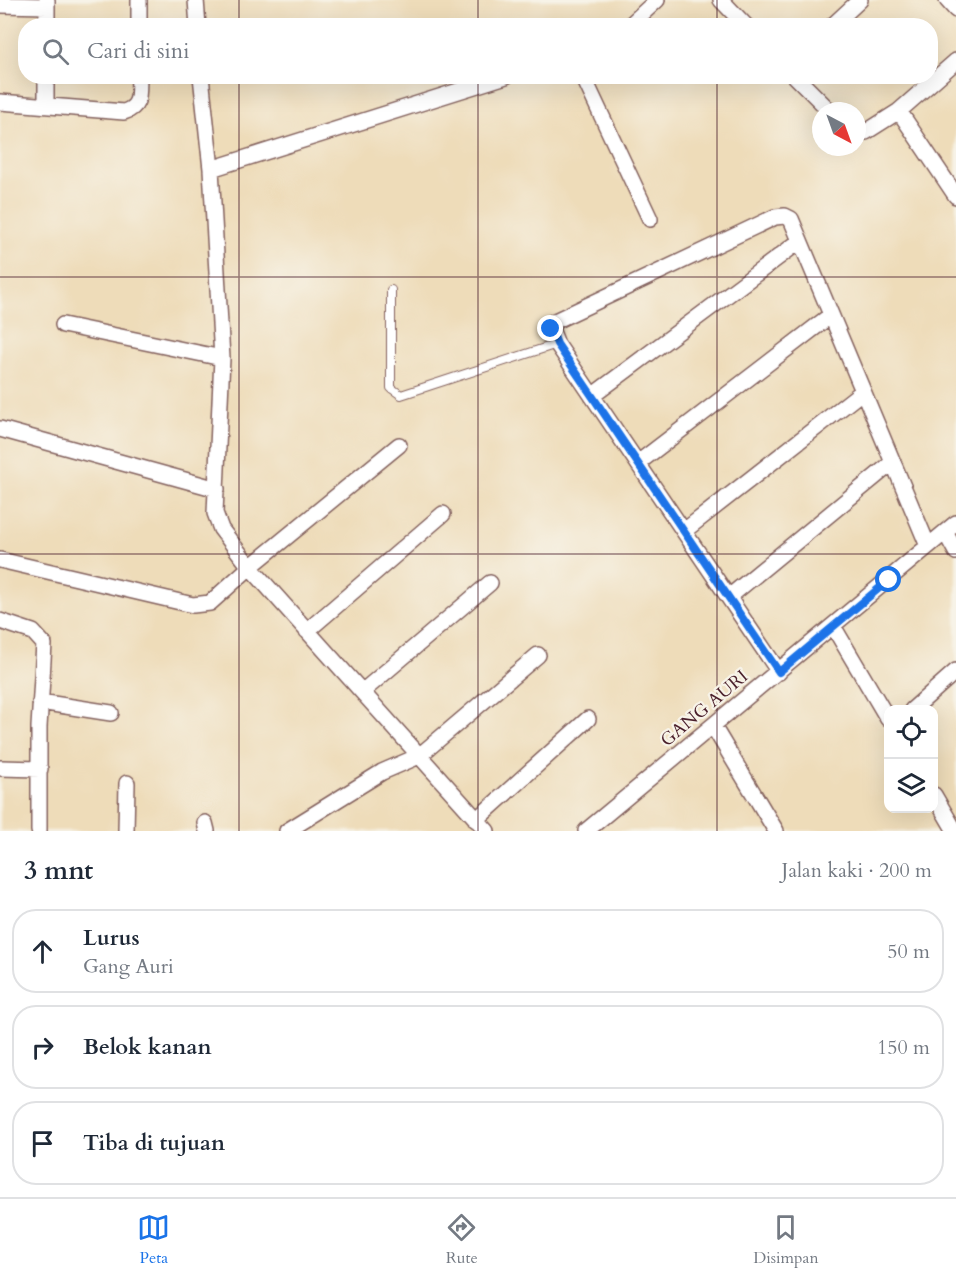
<!DOCTYPE html>
<html lang="id">
<head>
<meta charset="utf-8">
<style>
  body { margin:0; font-family:Cardo,serif; background:#f2f2f3; color:#1f2937 }
  .controls { position:absolute; right:18px; bottom:18px; display:grid; overflow:hidden; border-radius:12px; box-shadow:0 6px 24px #0002 }
  .controls button { width:54px; height:54px; display:grid; place-items:center; padding:0; border:0; border-bottom:2px solid #e0e1e3; background:#fff; color:#1f2937; font:30px sans-serif }
  .compass { position:absolute; left:812px; top:102px; width:54px; height:54px; border-radius:50%; background:#fff; box-shadow:0 6px 24px #0002; rotate:139deg }
  .stop { position:absolute; width:18px; height:18px; margin:-14px; border:4px solid #1a73e8; border-radius:50%; background:#fff }
  .stop.end { background:#1a73e8; border-color:#fff; box-shadow:0 2px 6px #0008 }
  .list { margin:0; padding:0; list-style:none }
  h2 { display:flex; justify-content:space-between; align-items:center; height:78px; margin:0; padding:0 24px; font-size:26px }
  h2 small { font-size:20px; font-weight:400; color:#747a83 }
  .list li { display:grid; grid-template-columns:39px 1fr auto; gap:18px; align-items:center; box-sizing:border-box; height:84px; margin:0 12px 12px; padding:0 12px; border:2px solid #e0e1e3; border-radius:24px }
  .list b { display:block; font-size:22px; white-space:nowrap }
  .list p { margin:0; font-size:20px; white-space:nowrap; color:#747a83 }
  .list em { font-size:20px; font-style:normal; color:#747a83 }
  .icon { flex:none; width:33px; height:33px; fill:none; stroke:currentColor; stroke-width:2; stroke-linecap:round; stroke-linejoin:round }
  .map { position:relative; flex:none; width:956px; height:831px; overflow:hidden }
  .search { position:absolute; background:#fff; box-shadow:0 6px 24px #0002; left:18px; right:18px; top:18px; height:66px; display:flex; align-items:center; gap:15px; box-sizing:border-box; padding:0 21px; border-radius:24px; color:#747a83; font-size:22px }
  .sheet { height:366px; background:#fff }
  nav { display:flex; justify-content:space-around; align-items:center; box-sizing:border-box; height:84px; border-top:2px solid #e0e1e3; background:#fff; font-size:16px; color:#747a83 }
  nav a { display:grid; justify-items:center; gap:3px }
  nav .on { color:#1a73e8 }
  .map>svg:first-child { display:block }
  .lines { fill:none; stroke-linecap:round; stroke-linejoin:round }
  .lane-casing { stroke:#83615d; stroke-width:10 }
  .street-casing { stroke:#83615d; stroke-width:18 }
  .lane { stroke:#fff; stroke-width:8 }
  .street { stroke:#fff; stroke-width:15 }
  .route { stroke:#1a73e8; stroke-width:8 }
  .grid { fill:none; stroke:#4a1f2b; stroke-width:1.5; stroke-opacity:0.55 }
  .labels { text-anchor:middle; stroke-width:4.5; stroke-linejoin:round; paint-order:stroke }
  .street-label { font-size:18px; fill:#4a1f2b; stroke:#f7f3e8 }
</style>
</head>
<body>
<div class="map">
<svg width="956" height="831" viewBox="0 0 956 831">
  <rect width="100%" height="100%" fill="#f7f3e8"/>
  <filter id="ink" filterUnits="userSpaceOnUse"><feTurbulence type="fractalNoise" baseFrequency=".0167" numOctaves="2"/><feDisplacementMap in="SourceGraphic" scale="12" xChannelSelector="R" yChannelSelector="G"/><feConvolveMatrix kernelMatrix="1 2 1 2 8 2 1 2 1" color-interpolation-filters="sRGB"/></filter>
  <filter id="wash" filterUnits="userSpaceOnUse"><feTurbulence type="fractalNoise" baseFrequency=".008" numOctaves="4" result="noise"/><feDisplacementMap in="SourceGraphic" scale="24" xChannelSelector="R" yChannelSelector="G"/><feGaussianBlur stdDeviation="1.35" result="paint"/><feColorMatrix in="noise" values="0 0 0 0 0 0 0 0 0 0 0 0 0 0 0 0 0 1.4 0 .05"/><feComposite in="paint" operator="in"/></filter>
  <g filter="url(#wash)">
    <rect width="100%" height="100%" fill="#eedcb9"/>
  </g>
  <g filter="url(#ink)">
    <g class="lines">
      <defs>
        <path id="lane" d="M391 290V388L401 395 557 344"/>
        <path id="street" d="M196 0 198 26
          M721 0 746 26
          M947 0 956 10
          M0 5 47 6
          M47 26V0
          M139 26V0
          M629 26 657 0
          M832 26 860 0
          M201 76 211 169
          M583 76 650 219
          M795 76 830 111
          M0 102 124 112C142 106 138 93 139 76
          M46 104V76
          M899 111 956 61
          M857 132H866L899 111 956 196
          M63 325 222 358
          M592 396 800 241
          M0 429 217 489
          M399 445 250 567 487 831
          M638 463 831 315
          M684 531 863 391
          M945 532 956 552
          M0 560 193 605 210 603 250 567 221 529 215 513 222 358 211 169 506 76
          M729 597 893 462
          M0 621 33 632 44 644 39 727V831
          M833 626 888 719
          M307 631 443 514
          M779 672 557 344 551 329 555 321 775 217 785 216 791 219 928 546
          M362 692 490 583
          M40 702 111 713
          M912 710 956 671
          M713 726 776 831
          M0 768 40 769
          M934 795 955 831
          M476 820 588 719
          M205 823 207 831
          M126 831 127 783
          M287 831 382 772 419 756 538 655
          M586 831 956 523"/>
      </defs>
      <use href="#lane" class="lane-casing"/>
      <use href="#street" class="street-casing"/>
      <use href="#lane" class="lane"/>
      <use href="#street" class="street"/>
    </g>
  </g>
  <g class="lines" filter="url(#ink)">
    <path class="route" d="M551 329 557 344 779 672 889 580"/>
  </g>
  <path class="grid" d="M239 0V26M478 0V26M717 0V26M239 76V831M478 76V831M717 76V831M0 277H956M0 554H956"/>
  <g class="labels">
    <g class="street-label">
      <text transform="translate(704 708) rotate(-40)" y="6">GANG AURI</text>
    </g>
  </g>
</svg>
<div class="controls">
<button><svg class="icon" aria-label="locate" viewBox="0 0 24 24"><circle cx="12" cy="12" r="6"/><path d="M12 2v4M12 18v4M2 12h4M18 12h4"/></svg></button>
<button><svg class="icon" aria-label="layers" viewBox="0 0 24 24"><path d="M12 4l9 5-9 5-9-5zM3 14l9 5 9-5"/></svg></button>
</div>
<svg class="compass" viewBox="-18 -18 36 36"><path d="M0-13l5 13h-10z" fill="#e53935"/><path d="M0 13l5-13h-10z" fill="#747a83"/></svg>
<div class="stop" style="left:889px;top:580px"></div>
<div class="stop end" style="left:551px;top:329px"></div>
<div class="search"><svg class="icon" aria-label="search" viewBox="0 0 24 24"><circle cx="10" cy="10" r="6"/><path d="M15 15l6 6"/></svg>Cari di sini</div>
</div>
<section class="sheet">
<h2>3 mnt<small>Jalan kaki · 200 m</small></h2>
<ul class="list">
<li><svg class="icon" aria-label="ahead" viewBox="0 0 24 24"><path d="M12 20V5M6 11l6-6 6 6"/></svg><div><b>Lurus</b><p>Gang Auri</p></div><em>50 m</em></li>
<li><svg class="icon" aria-label="right" viewBox="0 0 24 24"><path d="M7 20v-9h11M14 6l5 5-5 5"/></svg><div><b>Belok kanan</b></div><em>150 m</em></li>
<li><svg class="icon" aria-label="arrive" viewBox="0 0 24 24"><path d="M6 21V4h12l-3 4 3 4H6"/></svg><div><b>Tiba di tujuan</b></div></li>
</ul>
</section>
<nav>
<a class="on"><svg class="icon" aria-label="map" viewBox="0 0 24 24"><path d="M3 6l6-2 6 2 6-2v14l-6 2-6-2-6 2zM9 4v14M15 6v14"/></svg>Peta</a>
<a><svg class="icon" aria-label="directions" viewBox="0 0 24 24"><path d="M12 3l9 9-9 9-9-9zM9 14v-3h6M13 9l2 2-2 2"/></svg>Rute</a>
<a><svg class="icon" aria-label="saved" viewBox="0 0 24 24"><path d="M7 4h10v16l-5-4-5 4z"/></svg>Disimpan</a>
</nav>
</body>
</html>
